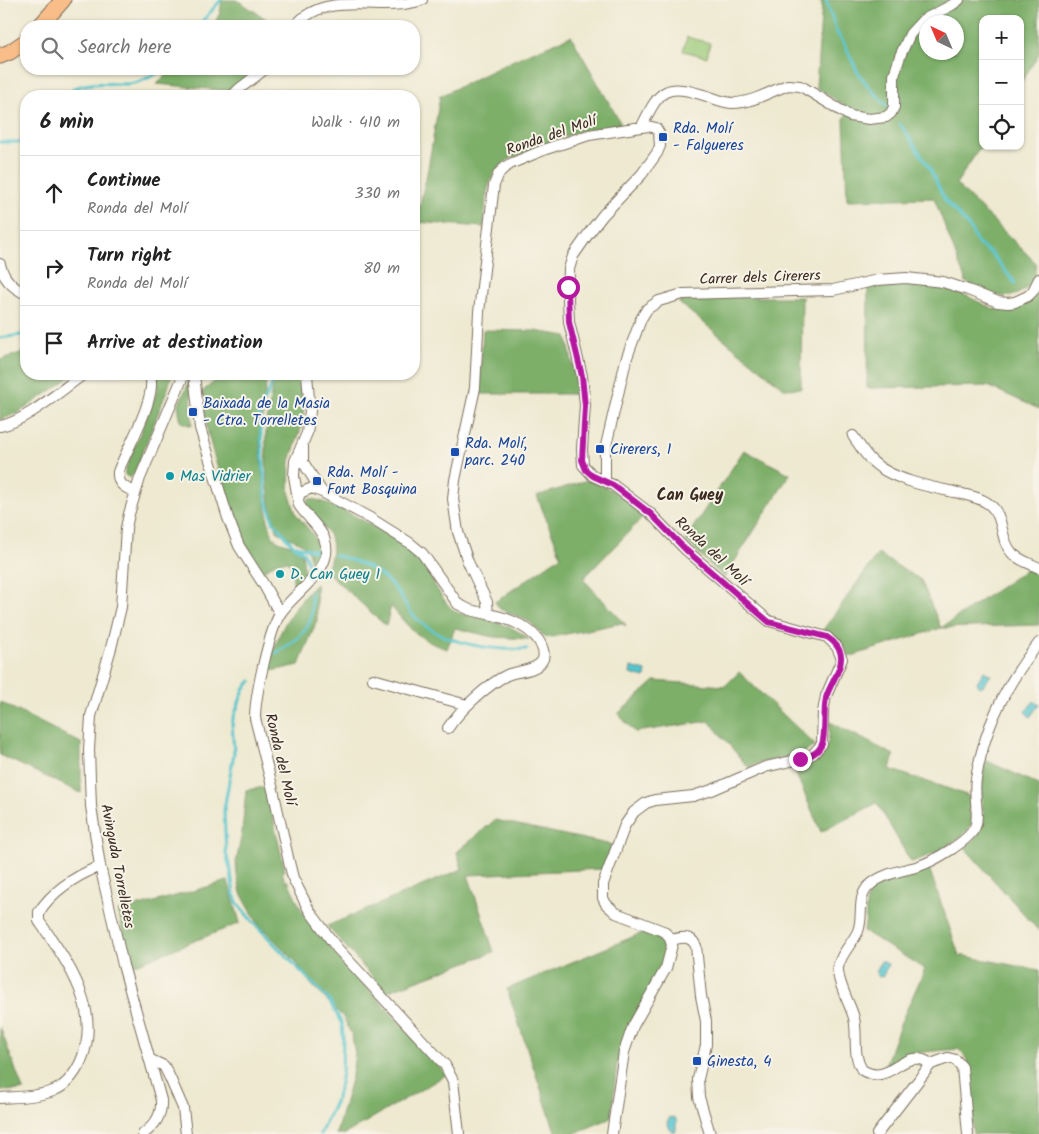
<!DOCTYPE html>
<html lang="en">
<head>
<meta charset="utf-8">
<style>
  body { margin:0; font-family:Kalam,sans-serif; background:#f2f2f2; color:#222 }
  .controls { position:absolute; right:15px; top:15px; display:grid; overflow:hidden; border-radius:10px; box-shadow:0 1px 4px #0004 }
  .controls button { width:45px; height:45px; display:grid; place-items:center; padding:0; border:0; border-bottom:1px solid #e0e0e0; background:#fff; color:#222; font:25px sans-serif }
  .compass { position:absolute; left:919px; top:15px; width:45px; height:45px; border-radius:50%; background:#fff; box-shadow:0 1px 4px #0004; rotate:316deg }
  .stop { position:absolute; width:15px; height:15px; margin:-11px; border:4px solid #b5179e; border-radius:50%; background:#fff }
  .stop.end { background:#b5179e; border-color:#fff; box-shadow:0 1px 5px #0008 }
  .list { margin:0; padding:0; list-style:none }
  h2 { display:flex; justify-content:space-between; align-items:center; height:65px; margin:0; padding:0 20px; font-size:21px }
  h2 small { font-size:16px; font-weight:400; color:#767676 }
  .list li { display:grid; grid-template-columns:32px 1fr auto; gap:15px; align-items:center; box-sizing:border-box; height:75px; padding:0 20px; border-top:1px solid #e0e0e0 }
  .list b { display:block; font-size:19px; white-space:nowrap }
  .list p { margin:0; font-size:16px; white-space:nowrap; color:#767676 }
  .list em { font-size:16px; font-style:normal; color:#767676 }
  .icon { flex:none; width:28px; height:28px; fill:none; stroke:currentColor; stroke-width:2; stroke-linecap:round; stroke-linejoin:round }
  .map { position:relative; flex:none; width:1039px; height:1134px; overflow:hidden }
  .search { position:absolute; background:#fff; box-shadow:0 1px 4px #0004; left:20px; top:20px; width:400px; height:55px; display:flex; align-items:center; gap:12px; box-sizing:border-box; padding:0 18px; border-radius:20px; color:#767676; font-size:19px }
  .panel { position:absolute; background:#fff; box-shadow:0 1px 4px #0004; left:20px; top:90px; width:400px; height:290px; border-radius:20px }
  .map>svg:first-child { display:block }
  .green { fill:#9ccb79; stroke:#6c7a4c }
  .forest { fill:#7daf69; stroke:#5c6c44; fill-rule:evenodd }
  .water { fill:#57c5ce; stroke:#497876 }
  .lines { fill:none; stroke-linecap:round; stroke-linejoin:round }
  .stream { stroke:#57c5ce; stroke-width:3 }
  .minor-casing { stroke:#7a6d5c; stroke-width:12 }
  .primary-casing { stroke:#7a6d5c; stroke-width:17 }
  .minor { stroke:#fff; stroke-width:10 }
  .primary { stroke:#f8bd88; stroke-width:15 }
  .route { stroke:#b5179e; stroke-width:6 }
  .transit-dot { fill:#1a4fb4; stroke:#f7f3e8; stroke-width:2 }
  .culture-dot { fill:#0f9aa8; stroke:#f7f3e8; stroke-width:2 }
  .labels { text-anchor:middle; stroke-width:4; stroke-linejoin:round; paint-order:stroke }
  .transit-label { font-size:15px; fill:#164399; stroke:#f7f3e8; text-anchor:start }
  .street-label { font-size:15px; fill:#3b2a1e; stroke:#f7f3e8 }
  .culture-label { font-size:15px; fill:#0d838f; stroke:#f7f3e8; text-anchor:start }
  .neighbourhood-label { font-size:16px; font-weight:bold; fill:#3b2a1e; stroke:#f7f3e8 }
</style>
</head>
<body>
<div class="map">
<svg width="1039" height="1134" viewBox="0 0 1039 1134">
  <rect width="100%" height="100%" fill="#f7f3e8"/>
  <filter id="ink" filterUnits="userSpaceOnUse"><feTurbulence type="fractalNoise" baseFrequency=".02" numOctaves="2"/><feDisplacementMap in="SourceGraphic" scale="10" xChannelSelector="R" yChannelSelector="G"/><feConvolveMatrix kernelMatrix="1 2 1 2 8 2 1 2 1" color-interpolation-filters="sRGB"/></filter>
  <filter id="wash" filterUnits="userSpaceOnUse"><feTurbulence type="fractalNoise" baseFrequency=".0096" numOctaves="4" result="noise"/><feDisplacementMap in="SourceGraphic" scale="20" xChannelSelector="R" yChannelSelector="G"/><feGaussianBlur stdDeviation="1.12" result="paint"/><feColorMatrix in="noise" values="0 0 0 0 0 0 0 0 0 0 0 0 0 0 0 0 0 1.4 0 .05"/><feComposite in="paint" operator="in"/></filter>
  <g filter="url(#wash)">
    <rect width="100%" height="100%" fill="#eee9d0"/>
    <path class="green" d="M687 37 710 43 707 57 683 51Z"/>
    <path class="forest" d="M222 0H237L277 26H213L220 13Z
      M815 0H1039V54L1020 84V19H983V143L956 184 1036 263C1035 268 1035 273 1034 278 1032 283 1028 287 1024 290 1006 304 983 292 966 282L934 198 847 200 844 119 850 109 816 87 822 2ZM926 22H956V52H926Z
      M571 36 621 124 579 131 511 158C484 175 486 198 484 227L416 222 428 169 440 96 516 59Z
      M173 69H256L231 91 157 84Z
      M886 284C912 284 937 286 962 294 973 298 991 310 1001 310 1016 310 1028 303 1039 293V409L988 386 867 388 868 288Z
      M733 297H802L801 388 785 389 678 302Z
      M483 330 535 331 567 336 578 394H479Z
      M26 351V374H75L18 413 0 420V360Z
      M155 374H172L168 388 134 474 130 478 125 475V471L156 394 157 383Z
      M224 374H267L260 443 268 521 273 536 277 541 291 545 302 553C304 566 306 580 294 589L292 569 288 561 277 562 263 571C255 561 248 551 241 539 234 525 230 507 225 492 215 458 203 427 203 391Z
      M274 374H301L304 419 290 461 289 492 296 514 319 542C321 554 317 563 311 573 311 541 302 545 278 532 267 509 265 459 266 432 267 412 272 393 274 374Z
      M190 380 191 381 192 426 181 422 178 406Z
      M744 450 790 474 724 578 685 540Z
      M588 480 612 490 645 515 583 579 626 625 625 626 622 623 546 638 530 622 500 609 495 602 561 556 537 496Z
      M309 499C326 497 403 541 416 554 430 570 440 604 458 613 464 615 471 616 477 617 495 622 514 626 529 639L493 637 455 628 447 649C421 642 407 626 391 606L386 626 326 571C332 559 334 547 329 534L305 506Z
      M878 554 921 580 941 628 1027 569 1039 575V625L941 628 848 657C845 644 837 634 823 630Z
      M316 584 317 620 299 665 267 672C278 633 287 613 316 584Z
      M739 672 815 745C800 760 767 758 748 767L709 721 635 732 618 714 655 681 725 686Z
      M0 702 81 743V793L0 755Z
      M830 722 894 755 890 769C916 779 943 786 969 796 969 804 973 817 971 824 966 840 926 858 911 862L877 803 821 832 793 767C825 760 829 752 830 722Z
      M985 760 1039 785V931L965 848 978 835 982 825 984 815 981 799Z
      M266 787 285 871 282 872 285 881H288L301 909 333 951 438 1064 446 1075 345 1134H336L352 1076 355 1053 352 1036 344 1018 311 984 296 962 258 924 241 893 237 875 236 863 242 833 246 790Z
      M495 820 612 845 604 869 468 875 494 952 386 992 327 926 462 869 457 852Z
      M929 868 959 955 1039 970V1134H973L967 1060 963 1053 958 1049 912 1053 884 1068 901 1022 925 969 863 931C868 920 864 906 868 896 875 880 915 874 929 868Z
      M228 881 240 923 131 966 118 911 147 904Z
      M647 931C656 934 666 936 666 947 666 969 634 1012 625 1035 613 1065 616 1088 611 1118L573 1134H556L507 989Z
      M0 1027 23 1090H24L0 1091Z"/>
    <path class="water" d="M631 667 646 671 645 678 630 674Z
      M984 671 991 675 983 686 979 687 977 682Z
      M1034 701 1039 705 1030 717 1025 712Z
      M881 961 888 964 883 976 879 977 876 973Z
      M670 1117 675 1118 677 1122 676 1124V1130L674 1132 670 1130 667 1122Z"/>
    <g class="lines">
      <path class="stream" d="M826 0 837 33 843 41 857 71 868 86 887 106
        M198 26 221 0
        M70 96 74 88C92 81 107 84 126 84 137 84 154 76 162 69
        M900 124 928 165 945 200 970 228 978 244 992 254 1015 283
        M0 142H26
        M0 338 21 335 26 332
        M273 374 272 383 267 396 259 409 266 497 273 521 293 545 304 553 307 560 309 575
        M296 546 317 551
        M334 555C358 561 380 570 396 590 403 599 408 610 416 618 442 644 493 651 527 649
        M276 653C290 644 307 635 311 617 313 610 311 600 311 593
        M251 681 244 689 232 722 234 753 224 810 226 853 231 872 234 895 238 904 253 922 329 1000 342 1024 343 1037 342 1073 337 1098 320 1134"/>
    </g>
  </g>
  <g filter="url(#ink)">
    <g class="lines">
      <defs>
        <path id="minor" d="M295 26C316 0 350 4 383 5 396 5 410 4 422 0
          M232 96 239 89 265 69
          M642 126C660 88 666 83 707 96 716 99 724 103 733 103 752 103 771 91 788 85L800 86 804 88 850 116 869 119 886 117 891 113 894 107V76L900 56 910 34 923 20 952 5 959 0
          M0 264C3 278 13 288 26 294
          M194 374 200 428 228 518 239 546 264 585 280 614
          M0 426C25 422 62 389 84 374
          M853 436C859 444 864 454 872 461 890 479 929 487 954 492 965 495 981 497 990 505 1005 517 999 539 1012 553 1020 561 1030 563 1039 568
          M303 446V462L322 492
          M605 481V450L626 360 641 319 647 309 659 301 683 294 833 290 878 280 906 278 943 282 968 290 998 302 1008 303 1015 302 1028 296 1033 291 1039 279
          M135 492C125 488 117 484 118 472 126 450 160 393 149 374
          M298 499 294 476 295 461 307 433 310 411 307 374
          M373 679 467 705
          M448 728C459 711 488 684 507 675 517 671 536 671 542 661 544 658 544 654 543 650 537 628 508 618 488 614
          M672 940C681 937 691 935 696 946L701 996 706 1021V1045L698 1079 699 1097 710 1134
          M151 1060 164 1066 170 1078 183 1108 186 1134
          M931 1064C902 1044 892 1088 862 1070 852 1054 858 1036 854 1018 850 1003 837 983 838 968 840 954 853 943 858 931 864 916 856 896 870 885 883 873 903 871 919 866 934 861 969 841 975 827 980 815 973 794 976 779 984 728 1007 682 1039 643
          M0 1098C17 1097 37 1097 53 1091 66 1086 75 1074 81 1061 103 1010 67 961 39 921V912C53 890 76 876 100 866
          M143 1134C155 1125 162 1116 161 1100L123 965 100 866 91 806 89 750 91 716 111 648 121 607 126 528 129 514 140 478 184 374
          M459 1134 453 1081 445 1065 337 948 309 910 293 878 289 862 274 794 255 718C255 696 269 632 280 614 293 592 337 570 324 538 319 526 306 516 299 505L298 499 300 493 312 488 322 492 370 518 410 543 422 553 458 604 470 610 488 614 487 602 468 562 458 532 453 499 455 480 475 388 479 312 494 185 499 173 504 168 510 164 546 149 589 135 648 126 656 128 659 133 660 146 657 153 642 174 603 215 589 233 573 256 569 269 568 299 569 322 582 376 585 405 582 449 583 465 593 476 613 485 651 514 686 550 769 621 827 637 837 647 842 659 826 696 823 712 822 744 813 754 800 759 765 767 712 790 693 796 655 800 646 803 634 812 625 825 603 884V898L606 904 616 913 663 931 669 936 672 945 666 968 633 1026 624 1052 612 1134
          M877 1134 931 1064 948 1058 956 1060 962 1067 968 1134"/>
        <path id="primary" d="M40 26 63 0
          M0 56 10 52 26 41"/>
      </defs>
      <use href="#minor" class="minor-casing"/>
      <use href="#primary" class="primary-casing"/>
      <use href="#minor" class="minor"/>
      <use href="#primary" class="primary"/>
    </g>
  </g>
  <g class="lines" filter="url(#ink)">
    <path class="route" d="M568 287 569 322 582 376 585 406 582 460 586 470 593 476 613 485 651 514 686 550 769 622 827 637C834 641 842 650 841 659 841 672 829 685 826 698 823 712 826 734 822 744 818 754 809 756 800 759"/>
  </g>
  <g class="transit-dot">
    <rect x="658" y="132" width="10" height="10" rx="2.5"/>
    <rect x="188" y="407" width="10" height="10" rx="2.5"/>
    <rect x="595" y="444" width="10" height="10" rx="2.5"/>
    <rect x="450" y="447" width="10" height="10" rx="2.5"/>
    <rect x="312" y="476" width="10" height="10" rx="2.5"/>
    <rect x="692" y="1056" width="10" height="10" rx="2.5"/>
  </g>
  <g class="culture-dot">
    <circle cx="170" cy="476" r="5"/>
    <circle cx="280" cy="574" r="5"/>
  </g>
  <g class="labels">
    <g class="transit-label">
      <text x="673" y="133">Rda. Molí<tspan x="673" dy="17">- Falgueres</tspan></text>
      <text x="203" y="408">Baixada de la Masia<tspan x="203" dy="17">- Ctra. Torrelletes</tspan></text>
      <text x="465" y="448">Rda. Molí,<tspan x="465" dy="17">parc. 240</tspan></text>
      <text x="610" y="454">Cirerers, 1</text>
      <text x="327" y="477">Rda. Molí -<tspan x="327" dy="17">Font Bosquina</tspan></text>
      <text x="707" y="1066">Ginesta, 4</text>
    </g>
    <g class="street-label">
      <text transform="translate(551 135) rotate(-19)" y="5">Ronda del Molí</text>
      <text transform="translate(760 277) rotate(-2)" y="5">Carrer dels Cirerers</text>
      <text transform="translate(712 551) rotate(43)" y="5">Ronda del Molí</text>
      <text transform="translate(281 759) rotate(77)" y="5">Ronda del Molí</text>
      <text transform="translate(118 866) rotate(79)" y="5">Avinguda Torrelletes</text>
    </g>
    <g class="culture-label">
      <text x="180" y="481">Mas Vidrier</text>
      <text x="290" y="579">D. Can Guey 1</text>
    </g>
    <g class="neighbourhood-label">
      <text x="690" y="500">Can Guey</text>
    </g>
  </g>
</svg>
<div class="controls">
<button>+</button>
<button>−</button>
<button><svg class="icon" aria-label="locate" viewBox="0 0 24 24"><circle cx="12" cy="12" r="6"/><path d="M12 2v4M12 18v4M2 12h4M18 12h4"/></svg></button>
</div>
<svg class="compass" viewBox="-18 -18 36 36"><path d="M0-13l5 13h-10z" fill="#e53935"/><path d="M0 13l5-13h-10z" fill="#767676"/></svg>
<div class="stop" style="left:568px;top:287px"></div>
<div class="stop end" style="left:800px;top:759px"></div>
<div class="search"><svg class="icon" aria-label="search" viewBox="0 0 24 24"><circle cx="10" cy="10" r="6"/><path d="M15 15l6 6"/></svg>Search here</div>
<section class="panel">
<h2>6 min<small>Walk · 410 m</small></h2>
<ul class="list">
<li><svg class="icon" aria-label="ahead" viewBox="0 0 24 24"><path d="M12 20V5M6 11l6-6 6 6"/></svg><div><b>Continue</b><p>Ronda del Molí</p></div><em>330 m</em></li>
<li><svg class="icon" aria-label="right" viewBox="0 0 24 24"><path d="M7 20v-9h11M14 6l5 5-5 5"/></svg><div><b>Turn right</b><p>Ronda del Molí</p></div><em>80 m</em></li>
<li><svg class="icon" aria-label="arrive" viewBox="0 0 24 24"><path d="M6 21V4h12l-3 4 3 4H6"/></svg><div><b>Arrive at destination</b></div></li>
</ul>
</section>
</div>
</body>
</html>
